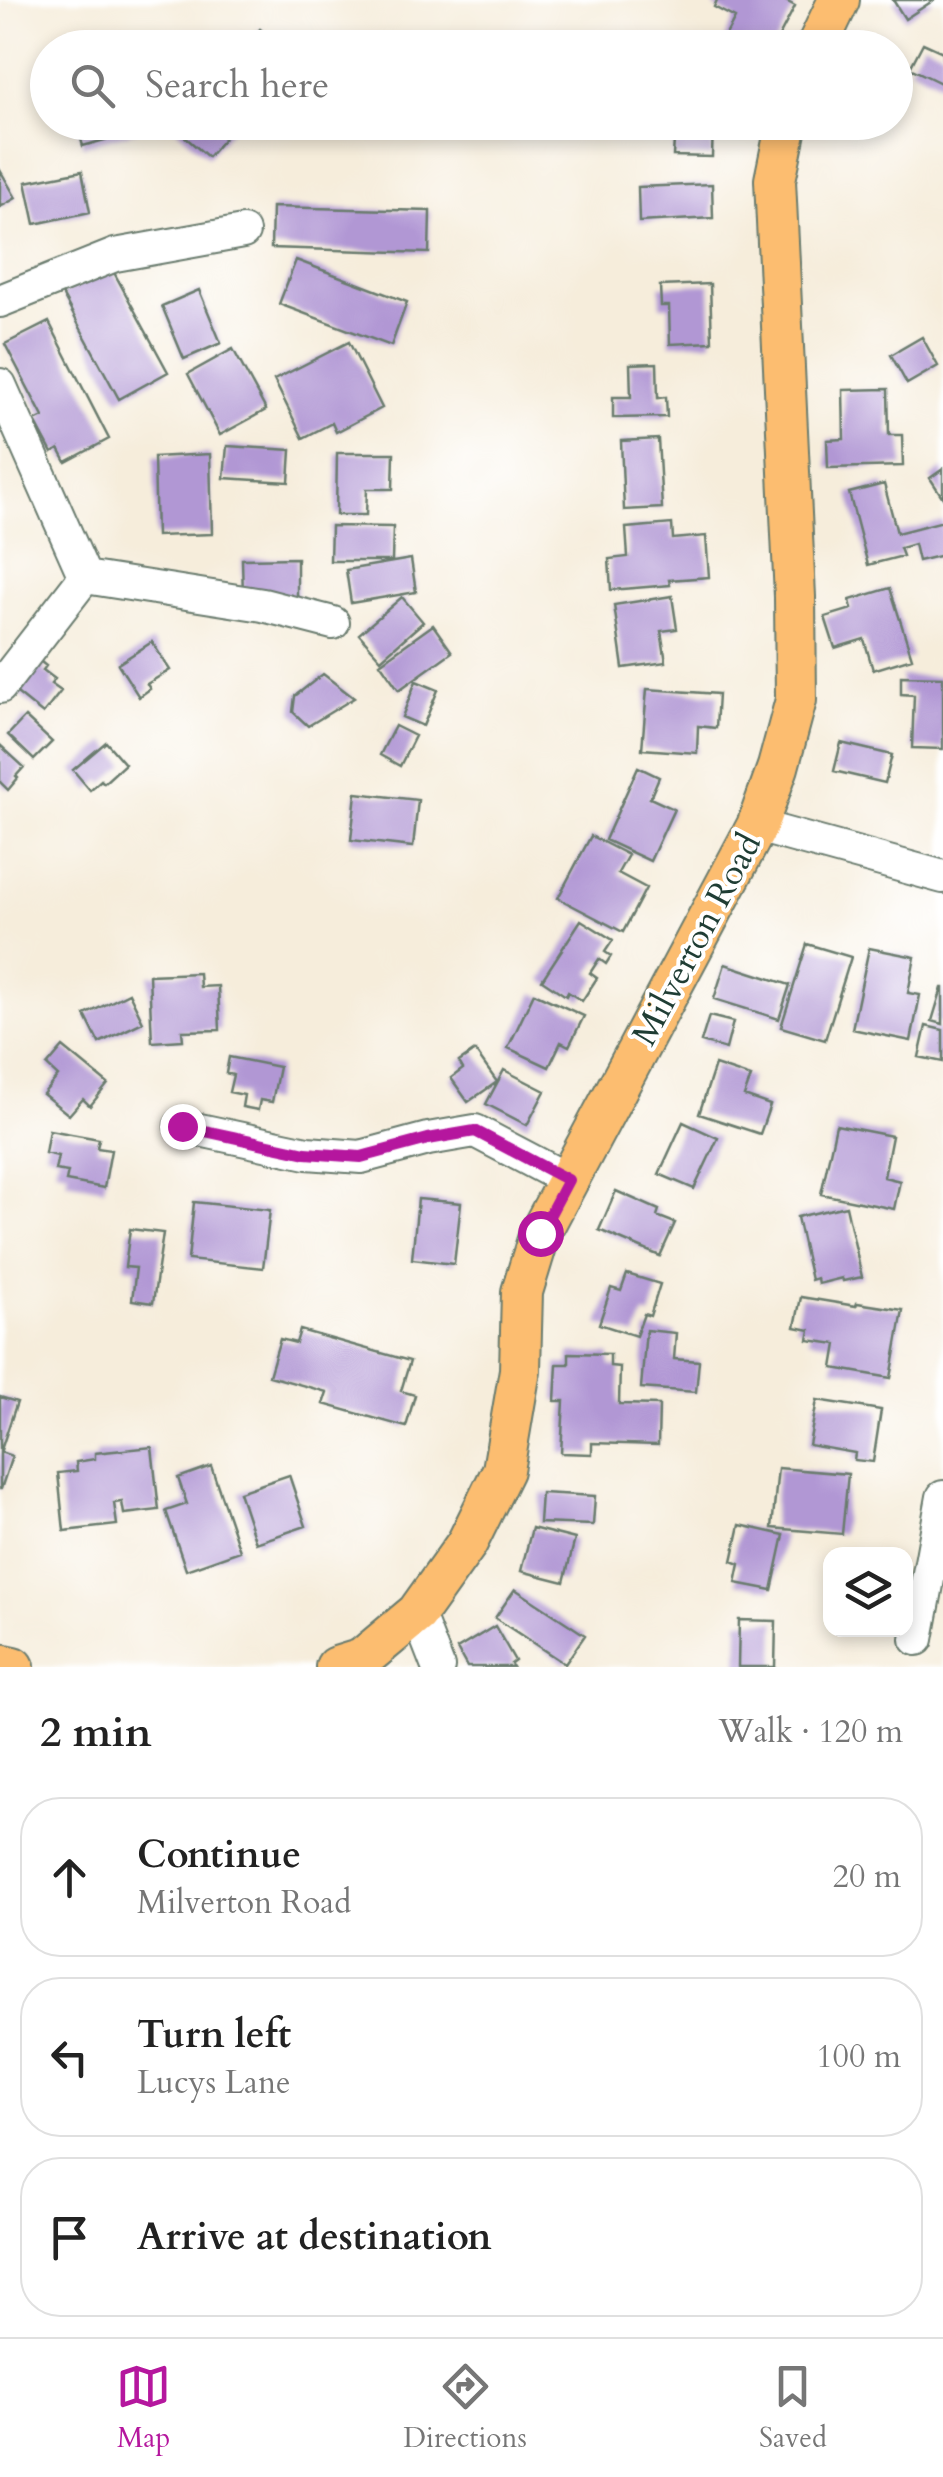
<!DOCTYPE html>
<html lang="en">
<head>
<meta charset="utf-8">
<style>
  body { margin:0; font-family:Cardo,serif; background:#f2f2f2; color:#222 }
  .controls { position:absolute; right:30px; bottom:30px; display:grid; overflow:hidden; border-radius:20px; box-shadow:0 5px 15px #0003 }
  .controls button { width:90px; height:90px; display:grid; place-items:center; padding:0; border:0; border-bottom:2px solid #e0e0e0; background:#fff; color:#222; font:50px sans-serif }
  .stop { position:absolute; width:30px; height:30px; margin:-22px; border:8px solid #b5179e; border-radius:50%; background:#fff }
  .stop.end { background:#b5179e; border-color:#fff; box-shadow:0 2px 10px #0008 }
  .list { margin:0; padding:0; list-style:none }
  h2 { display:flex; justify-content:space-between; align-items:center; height:130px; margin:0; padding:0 40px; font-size:42px }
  h2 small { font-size:32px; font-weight:400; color:#767676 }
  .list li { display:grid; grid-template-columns:65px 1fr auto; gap:30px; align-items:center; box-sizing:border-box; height:160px; margin:0 20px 20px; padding:0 20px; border:2px solid #e0e0e0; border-radius:40px }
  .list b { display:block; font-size:38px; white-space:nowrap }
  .list p { margin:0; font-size:32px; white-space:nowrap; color:#767676 }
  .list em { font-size:32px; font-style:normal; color:#767676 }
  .icon { flex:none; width:55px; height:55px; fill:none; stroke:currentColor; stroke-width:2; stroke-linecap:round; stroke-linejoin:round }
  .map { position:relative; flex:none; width:943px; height:1667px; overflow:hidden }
  .search { position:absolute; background:#fff; box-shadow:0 5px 15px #0003; left:30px; right:30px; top:30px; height:110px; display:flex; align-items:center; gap:25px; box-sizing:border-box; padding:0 35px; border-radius:55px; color:#767676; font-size:38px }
  .sheet { height:670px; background:#fff }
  nav { display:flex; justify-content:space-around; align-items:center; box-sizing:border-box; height:140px; border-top:2px solid #e0e0e0; background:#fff; font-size:28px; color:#767676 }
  nav a { display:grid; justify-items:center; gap:5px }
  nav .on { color:#b5179e }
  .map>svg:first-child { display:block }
  .building { fill:#b197d4 }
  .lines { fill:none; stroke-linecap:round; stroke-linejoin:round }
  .minor-casing { stroke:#6a7b6e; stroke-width:36 }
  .major-casing { stroke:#6a7b6e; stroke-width:44 }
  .minor { stroke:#fff; stroke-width:32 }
  .major { stroke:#fcbd6f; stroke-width:40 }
  .route { stroke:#b5179e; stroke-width:12 }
  .labels { text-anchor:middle; stroke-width:8; stroke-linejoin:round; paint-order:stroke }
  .street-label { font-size:35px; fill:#1f3d34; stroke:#fff }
</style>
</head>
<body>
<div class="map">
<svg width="943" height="1667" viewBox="0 0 943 1667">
  <rect width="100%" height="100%" fill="#fff"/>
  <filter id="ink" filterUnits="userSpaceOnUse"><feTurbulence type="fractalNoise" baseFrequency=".01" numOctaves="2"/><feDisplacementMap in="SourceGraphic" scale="20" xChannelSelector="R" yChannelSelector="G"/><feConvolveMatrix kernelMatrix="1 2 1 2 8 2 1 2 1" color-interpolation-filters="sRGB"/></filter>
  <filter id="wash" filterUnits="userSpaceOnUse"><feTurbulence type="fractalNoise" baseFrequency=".0048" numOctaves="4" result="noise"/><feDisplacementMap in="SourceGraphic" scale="40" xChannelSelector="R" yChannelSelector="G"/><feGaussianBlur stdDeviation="2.25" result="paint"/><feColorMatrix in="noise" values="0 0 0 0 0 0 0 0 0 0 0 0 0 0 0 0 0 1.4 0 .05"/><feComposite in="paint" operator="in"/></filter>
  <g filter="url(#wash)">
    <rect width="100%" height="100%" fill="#f6eddb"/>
    <g id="blocks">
      <path class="building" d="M717 0H784L795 6 773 48H719L735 18 714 7Z
        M893 0H934L905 19Z
        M260 29 282 48H244Z
        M923 43 943 52V84L910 68Z
        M76 122H135L137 131 83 146Z
        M168 122H238L208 157Z
        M675 122H713L712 157 673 156Z
        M0 170 16 198 0 207Z
        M82 171 90 212 35 224 26 182Z
        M712 184 713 218 639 222 638 187Z
        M272 207 430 211 429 253 271 248Z
        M296 260 407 302 391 346 279 304Z
        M111 267 168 372 119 399 62 294Z
        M710 284 712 342 670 344 669 306H661L660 286Z
        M199 290 221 343 184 359 162 306Z
        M49 322 109 439 66 462 59 449 52 453 35 421 43 417 5 344Z
        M922 337 938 366 907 384 891 355Z
        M349 342 382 408 336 432 332 423 303 438 274 380Z
        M233 349 266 410 220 435 188 374Z
        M657 363 658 398 666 397 667 417 613 418V397H631L630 364Z
        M888 389 889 435H902L903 466 828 468 827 440 844 439 843 390Z
        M658 439 662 508 624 510 621 441Z
        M227 446 291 450 289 482 224 478Z
        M337 453H394L393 489H367L366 515H336Z
        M210 454 212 534 156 536 154 457Z
        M943 469V498L930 478Z
        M884 484 897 533 943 521V555L918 561 914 544 900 548 903 556 868 565 849 493Z
        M672 524 673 539 706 536 709 577 669 580 670 585 611 590 609 559 628 557 626 528Z
        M331 526 393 527 392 561H330Z
        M297 558V601L243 596 242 559Z
        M411 559 416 592 351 603 346 570Z
        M890 588 912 658 873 670 864 639 835 648 825 617 852 609 850 600Z
        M672 596 677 629 661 631 666 662 623 668 614 605Z
        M402 597 423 622 381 659 359 634Z
        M433 625 452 652 399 690 380 663Z
        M152 642 170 670 147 684 150 689 139 697 118 664Z
        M36 658 46 666 43 670 55 679 51 684 61 691 43 714 12 689Z
        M323 674 354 698 308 726 293 712 295 696Z
        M901 676 943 677V749L912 748 914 695 901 694Z
        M416 681 438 690 423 726 402 717Z
        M647 689 718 694 716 728 698 726 697 753 642 749Z
        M25 717 52 742 34 760 8 735Z
        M395 726 415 736 400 766 380 755Z
        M106 742 125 764 104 783 101 780 90 790 73 770Z
        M841 743 892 755 885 783 834 771Z
        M0 745 24 767 16 776 18 778 8 790 0 782Z
        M638 767 659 777 650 798 674 809 650 861 605 840Z
        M356 793 418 800 413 847 351 840Z
        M591 836 628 855 618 873 646 888 623 932 558 898Z
        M581 920 613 940 605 952 611 956 606 964 599 959 590 973 597 978 582 1001 568 992 566 996 542 980Z
        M807 944 851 957 825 1040 781 1027Z
        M869 948 915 957 908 993 920 995 911 1041 852 1029Z
        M725 964 790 985 779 1019 714 999Z
        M199 973 200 987 218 986 220 1030 182 1031 183 1040 152 1042 149 975Z
        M942 988H943V1024L932 1021Z
        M129 993 143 1022 99 1043 85 1015Z
        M534 993 584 1016 569 1046 561 1042 549 1067 508 1048Z
        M709 1016 733 1022 726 1049 701 1042Z
        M926 1026 943 1030V1062L919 1057Z
        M63 1047 108 1084 90 1106 83 1099 69 1115 43 1094 58 1076 47 1066Z
        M475 1051 497 1082 468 1102 451 1078 463 1069 459 1062Z
        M229 1057 279 1067 272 1102 260 1100 258 1110 242 1107 244 1095 229 1092 233 1075 226 1073Z
        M715 1065 751 1077 744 1096 770 1105 760 1134 699 1114Z
        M504 1070 545 1091 527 1125 486 1104Z
        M683 1122 718 1138 694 1189 659 1174Z
        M836 1125 892 1136 884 1177 900 1181 894 1209 821 1194Z
        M49 1130 99 1139 97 1148 111 1150 104 1188 66 1181 68 1172 55 1170 58 1156 45 1153Z
        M616 1191 659 1210 657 1216 675 1223 660 1256 599 1230Z
        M418 1199 461 1203 454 1264 412 1259Z
        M194 1202 270 1210 263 1268 188 1260Z
        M846 1206 862 1277 843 1281 842 1278 818 1284 817 1278 811 1280 797 1217Z
        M130 1229 163 1233 153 1303 132 1300 136 1268 125 1267Z
        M627 1274 660 1284 650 1316 644 1314 636 1336 599 1324 611 1288 621 1291Z
        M801 1297 856 1306 857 1303 903 1310 891 1378 833 1368 837 1344 808 1340 810 1330 795 1327Z
        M300 1330 410 1361 401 1391 415 1395 406 1427 323 1404 327 1392 269 1376 280 1339 296 1343Z
        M646 1330 676 1333 674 1359 699 1361 696 1392 641 1388Z
        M569 1353 610 1354V1366L620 1367 619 1404 659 1405 658 1445 592 1443V1454L561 1453 564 1401H555L557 1364H569Z
        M0 1397 17 1402 1 1450H0Z
        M817 1400 881 1410 873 1462 854 1460 855 1453 809 1445Z
        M152 1447 159 1510 124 1514 122 1502 114 1503 117 1525 64 1531 58 1473 77 1471 76 1462 95 1459V1453Z
        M0 1452 12 1456 1 1489H0Z
        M211 1466 240 1551 186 1570 166 1511 187 1504 178 1478Z
        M778 1468 848 1474 842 1534 772 1528Z
        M289 1475 306 1526 256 1543 239 1492Z
        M541 1493 595 1496 593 1525 539 1523Z
        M740 1525 784 1535 772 1590 736 1583 740 1564 732 1561Z
        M532 1528 575 1539 564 1582 521 1571Z
        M515 1589 585 1635 565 1664 495 1618Z
        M739 1620 776 1621 775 1667H738Z
        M495 1626 515 1661 511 1664 513 1667H467L457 1649Z"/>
    </g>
  </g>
  <g filter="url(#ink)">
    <use href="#blocks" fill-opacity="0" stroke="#6a7b6e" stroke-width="2.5"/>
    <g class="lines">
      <defs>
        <path id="minor" d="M0 301 115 255 243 232
          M0 385 85 577
          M85 577 263 605 333 623
          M0 687 85 577
          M757 826 943 877
          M181 1126 307 1153 361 1157 428 1139 475 1131 568 1180
          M417 1613 438 1667
          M917 1639 943 1497"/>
        <path id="major" d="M816 48 839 0
          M0 1664 14 1667
          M336 1667 362 1659 417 1613 467 1543 503 1470 520 1370 522 1292 540 1233 757 826 778 767 796 700 795 597 775 180 787 122"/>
      </defs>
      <use href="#minor" class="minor-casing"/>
      <use href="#major" class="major-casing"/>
      <use href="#minor" class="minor"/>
      <use href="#major" class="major"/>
    </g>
  </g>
  <g class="lines" filter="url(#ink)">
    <path class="route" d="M182 1126 306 1153 361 1157 428 1139 475 1131 568 1180 540 1233"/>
  </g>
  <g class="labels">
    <g class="street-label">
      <text transform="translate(696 939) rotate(-62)" y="12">Milverton Road</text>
    </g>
  </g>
</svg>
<div class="controls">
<button><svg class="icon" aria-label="layers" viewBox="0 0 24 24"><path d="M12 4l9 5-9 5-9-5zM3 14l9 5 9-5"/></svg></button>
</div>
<div class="stop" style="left:540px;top:1233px"></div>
<div class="stop end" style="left:182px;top:1126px"></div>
<div class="search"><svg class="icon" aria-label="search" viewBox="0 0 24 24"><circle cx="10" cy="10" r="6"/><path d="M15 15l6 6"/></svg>Search here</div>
</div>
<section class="sheet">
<h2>2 min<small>Walk · 120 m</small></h2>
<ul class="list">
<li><svg class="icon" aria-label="ahead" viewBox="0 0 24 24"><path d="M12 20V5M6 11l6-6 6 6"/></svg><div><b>Continue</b><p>Milverton Road</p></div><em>20 m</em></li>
<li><svg class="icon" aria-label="left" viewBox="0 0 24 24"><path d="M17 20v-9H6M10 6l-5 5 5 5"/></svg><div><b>Turn left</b><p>Lucys Lane</p></div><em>100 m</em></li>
<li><svg class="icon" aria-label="arrive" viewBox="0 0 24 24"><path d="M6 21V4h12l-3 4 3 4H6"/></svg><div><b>Arrive at destination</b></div></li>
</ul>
</section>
<nav>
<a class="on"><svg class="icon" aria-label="map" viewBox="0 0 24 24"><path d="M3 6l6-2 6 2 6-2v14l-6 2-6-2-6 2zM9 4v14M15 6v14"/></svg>Map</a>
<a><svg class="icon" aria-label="directions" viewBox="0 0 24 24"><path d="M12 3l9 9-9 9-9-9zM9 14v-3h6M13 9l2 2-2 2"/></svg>Directions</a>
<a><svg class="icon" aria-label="saved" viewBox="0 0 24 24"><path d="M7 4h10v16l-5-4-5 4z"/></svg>Saved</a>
</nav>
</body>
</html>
